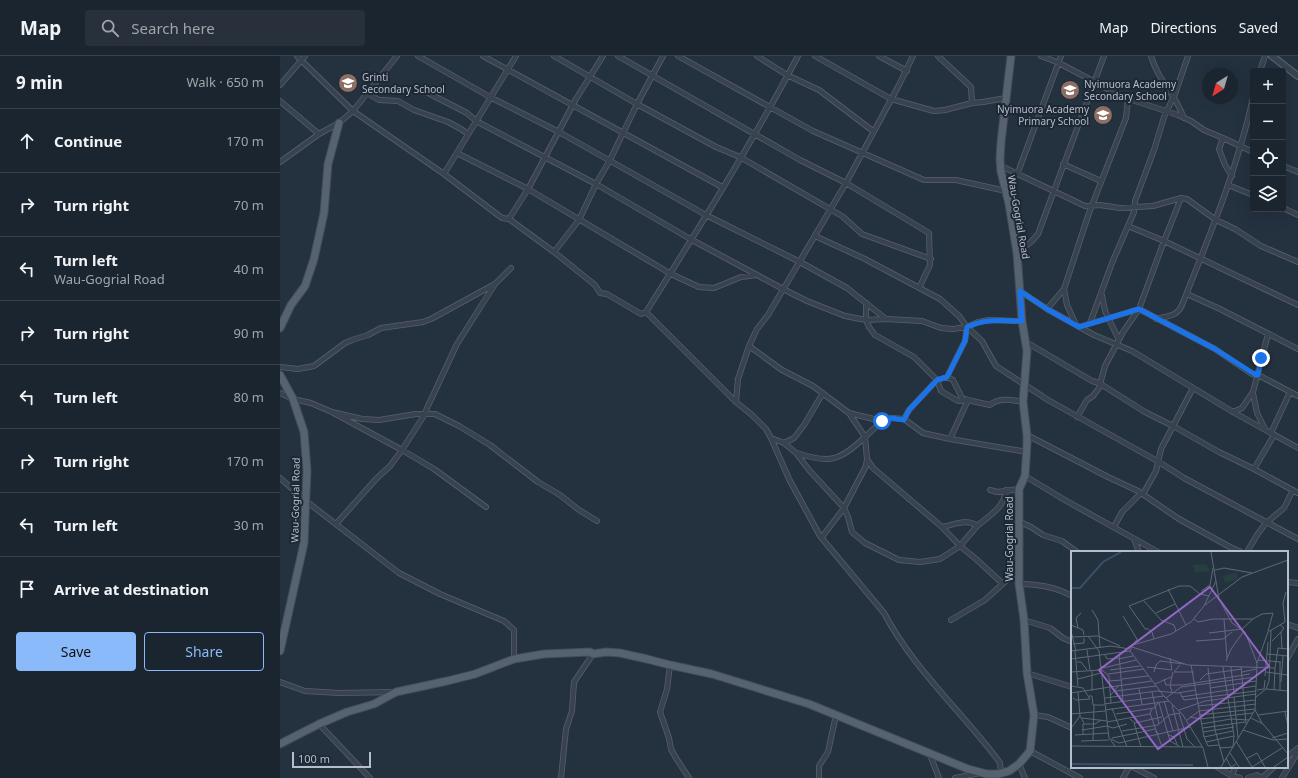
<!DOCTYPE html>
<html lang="en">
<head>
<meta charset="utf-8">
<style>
  body { margin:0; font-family:"Noto Sans",sans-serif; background:#28313b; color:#f1f3f6 }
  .controls { position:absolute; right:12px; top:12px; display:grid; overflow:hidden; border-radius:4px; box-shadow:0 4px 16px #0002 }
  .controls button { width:36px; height:36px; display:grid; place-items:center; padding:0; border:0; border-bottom:1px solid #39424b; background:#1b252f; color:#f1f3f6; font:20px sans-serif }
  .compass { position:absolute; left:922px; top:12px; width:36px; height:36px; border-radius:50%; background:#1b252f; box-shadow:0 4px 16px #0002; rotate:217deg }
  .scale { position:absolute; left:12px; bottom:10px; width:79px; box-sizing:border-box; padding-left:4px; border:2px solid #b5beca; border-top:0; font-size:11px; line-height:14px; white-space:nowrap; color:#b5beca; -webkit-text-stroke:3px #1d2834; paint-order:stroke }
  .stop { position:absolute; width:12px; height:12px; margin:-9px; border:3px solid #1a73e8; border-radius:50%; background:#fff }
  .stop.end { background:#1a73e8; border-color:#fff; box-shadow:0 1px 4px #0008 }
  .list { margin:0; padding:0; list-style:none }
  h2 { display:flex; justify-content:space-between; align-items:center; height:52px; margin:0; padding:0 16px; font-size:17px }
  h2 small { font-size:13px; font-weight:400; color:#a0a5aa }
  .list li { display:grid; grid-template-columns:26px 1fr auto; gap:12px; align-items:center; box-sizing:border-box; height:64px; padding:0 16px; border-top:1px solid #39424b }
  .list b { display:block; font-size:15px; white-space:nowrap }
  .list p { margin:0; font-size:13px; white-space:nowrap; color:#a0a5aa }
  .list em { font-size:13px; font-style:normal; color:#a0a5aa }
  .actions { display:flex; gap:8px; padding:12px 16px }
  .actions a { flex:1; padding:9px 0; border:1px solid #8abaf9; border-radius:4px; text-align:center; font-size:14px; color:#8abaf9 }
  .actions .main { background:#8abaf9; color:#111 }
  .icon { flex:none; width:22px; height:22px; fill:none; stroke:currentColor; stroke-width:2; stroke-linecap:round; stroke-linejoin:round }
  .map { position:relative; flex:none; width:1018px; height:722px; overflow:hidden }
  header { display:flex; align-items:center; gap:24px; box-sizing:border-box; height:56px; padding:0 20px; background:#1b252f; border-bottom:1px solid #39424b }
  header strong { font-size:19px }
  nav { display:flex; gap:22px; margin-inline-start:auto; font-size:14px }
  .search { width:280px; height:36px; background:#28313b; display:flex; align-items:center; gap:10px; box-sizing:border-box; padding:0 14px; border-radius:4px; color:#a0a5aa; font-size:15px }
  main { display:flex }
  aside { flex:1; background:#1b252f }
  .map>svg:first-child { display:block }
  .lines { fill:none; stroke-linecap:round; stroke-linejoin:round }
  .minor-casing { stroke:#56616d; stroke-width:6 }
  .tertiary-casing { stroke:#56616d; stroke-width:8 }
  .primary-casing { stroke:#424c58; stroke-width:9 }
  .minor { stroke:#38434f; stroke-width:4.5 }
  .tertiary { stroke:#38434f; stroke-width:5.5 }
  .primary { stroke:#56626f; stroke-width:7 }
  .route { stroke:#1a73e8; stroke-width:5 }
  .labels { text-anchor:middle; stroke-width:4; stroke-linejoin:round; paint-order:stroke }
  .poi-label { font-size:10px; fill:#b5beca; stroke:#1d2834; text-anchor:start }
  .street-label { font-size:10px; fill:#b5beca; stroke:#1d2834 }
  .inset-river { fill:none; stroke:#394f68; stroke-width:2 }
  .inset-road { fill:none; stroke:#5e6977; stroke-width:1 }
  .view { fill:#9266c3; fill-opacity:0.15; stroke:#9266c3; stroke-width:2 }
  .inset-edge { fill:none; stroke:#b5beca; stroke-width:2 }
</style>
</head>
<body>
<header>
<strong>Map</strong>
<div class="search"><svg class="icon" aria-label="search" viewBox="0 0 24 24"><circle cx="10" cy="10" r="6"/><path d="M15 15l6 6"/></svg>Search here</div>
<nav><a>Map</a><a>Directions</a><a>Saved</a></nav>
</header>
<main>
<aside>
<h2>9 min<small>Walk · 650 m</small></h2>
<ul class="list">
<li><svg class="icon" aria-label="ahead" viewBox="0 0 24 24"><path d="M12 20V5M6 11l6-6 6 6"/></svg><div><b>Continue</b></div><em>170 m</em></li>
<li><svg class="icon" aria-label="right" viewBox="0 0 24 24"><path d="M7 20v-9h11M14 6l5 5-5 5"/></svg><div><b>Turn right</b></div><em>70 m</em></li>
<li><svg class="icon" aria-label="left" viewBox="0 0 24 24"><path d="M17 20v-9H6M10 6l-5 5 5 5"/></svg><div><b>Turn left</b><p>Wau-Gogrial Road</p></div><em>40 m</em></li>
<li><svg class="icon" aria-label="right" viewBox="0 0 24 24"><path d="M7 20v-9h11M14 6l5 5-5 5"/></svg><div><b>Turn right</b></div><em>90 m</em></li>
<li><svg class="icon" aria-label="left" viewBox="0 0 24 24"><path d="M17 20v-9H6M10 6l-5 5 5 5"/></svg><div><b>Turn left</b></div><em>80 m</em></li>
<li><svg class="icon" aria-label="right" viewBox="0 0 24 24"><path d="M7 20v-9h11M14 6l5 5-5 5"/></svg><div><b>Turn right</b></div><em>170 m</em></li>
<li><svg class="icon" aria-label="left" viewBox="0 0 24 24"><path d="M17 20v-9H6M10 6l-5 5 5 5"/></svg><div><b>Turn left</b></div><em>30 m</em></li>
<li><svg class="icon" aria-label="arrive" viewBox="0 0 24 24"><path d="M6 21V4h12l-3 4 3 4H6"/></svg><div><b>Arrive at destination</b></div></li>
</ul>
<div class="actions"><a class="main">Save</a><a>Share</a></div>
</aside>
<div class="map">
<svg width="1018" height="722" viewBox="0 0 1018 722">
  <rect width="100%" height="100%" fill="#24313f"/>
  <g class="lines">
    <defs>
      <path id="minor" d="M17 0 73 55 164 118 222 162 229 163 274 196 315 229 320 237 327 238 361 258 366 256C419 172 472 87 518 0
        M138 0 210 41 279 76 426 159 520 206 567 232 606 263 642 265 661 272 673 273 687 271 698 266 709 264 742 265
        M203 0 442 131
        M274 0 357 48 436 91 460 101 562 160 582 178 651 203
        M338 0 520 104 566 127 649 177 650 209 639 232
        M398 0 533 75 644 124H676L726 135
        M477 0 507 19 539 34 593 75
        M535 0 611 43 654 55 665 54 692 47 703 46 726 42
        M599 0 627 15
        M658 0 691 31 692 47
        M761 0 779 7 843 41 898 59 911 65 924 74 943 82 939 93 945 109 952 120
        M871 0C877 19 884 26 894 42 898 48 901 55 904 62
        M980 15 985 0
        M0 29 25 0
        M87 37 99 44 118 45 134 54 168 66 181 73 188 78
        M148 37 187 57 196 65 316 128 412 184 503 233 527 245 565 260 586 264 589 271 595 279 634 301 657 324 661 335 678 345 688 344 670 383
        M0 45 39 78
        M943 82 973 96
        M177 97 248 133 391 218 419 231 434 232 461 221 476 219
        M0 106 39 78 59 67 73 55 117 0
        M783 108 821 125
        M721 110 805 150 820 149 840 152 873 150 901 142 907 143 936 164 955 173 981 190 1018 206
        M1003 110 1018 116
        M164 118 236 0
        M737 119 781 0
        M948 129 973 139
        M1003 152 1018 159
        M229 163 248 133 296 43 323 0
        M848 170 884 185 1018 249
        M535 180 585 203 660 243 679 260 687 271 702 285 716 310 768 344 879 406 904 422 1018 483
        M274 196 299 164 316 128 330 104 357 48 383 0
        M737 197 751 186 758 178 824 0
        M784 233 787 249 796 269
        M740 235 767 253 814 279 852 295 953 356 1018 392
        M907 238 940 253 1018 293
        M822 239 825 255 839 284
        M586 247V264L606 263
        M767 253 784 233 809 157 846 62 848 43
        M366 256 456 346 472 359 486 373 491 382 509 423 540 480 604 557C633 612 681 655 718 704L720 707 721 717
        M876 263C887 260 897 261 902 249 929 181 957 114 973 42
        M810 267 832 207 854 156 855 145 874 94 884 61 895 38 908 0
        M799 271 859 253 935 293 972 318 980 320 1018 340
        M746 286 812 325 819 327 865 356 893 370 939 396 974 413 1018 437
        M469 290 502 314 533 330 569 357 585 381C560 405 549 408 517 397
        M0 311 18 313 34 310 65 287 72 284 88 279 101 272 143 266 151 263 215 228 231 212
        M667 321 673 324 682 342 692 345 710 349C720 341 731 344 743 346
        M0 337 13 343 31 347 52 356 122 394 154 413 206 451
        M973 337 977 357 985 373
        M456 346 458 323 469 290 477 273 488 259 566 127 619 29 633 0
        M52 356 82 363 99 364 136 358H155L179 370 210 389 258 426 280 439 299 454 317 465
        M953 356 962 352 973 336 988 278
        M569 357 602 365
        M797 361 807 344 813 340 819 332 825 310 843 276 859 253 884 185 901 142
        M624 363 643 377 670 383 747 396
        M991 377 1010 336
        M747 379 828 421 858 435 899 463 950 491 961 496
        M491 382 504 387 516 397 529 414 564 452 568 461 572 476 585 487 619 504 640 506 660 503 680 490 697 470
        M504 387 514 382 524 369 543 337
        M587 403 585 381 602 365 611 362 624 363 629 354 657 324 667 321 685 285 687 271
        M974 413 994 379
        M745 420 783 443 878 496
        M0 422 26 445 119 517 160 538 224 565 234 574V603
        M710 434 717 436 739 433
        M863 438 876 415 881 393 913 332
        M738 465 751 471 763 479 782 485 797 496
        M56 468 96 423 110 410 122 394 145 358 147 352 177 288 215 228
        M662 471C673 469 688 462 697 470 709 460 725 451 726 434
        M834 471 842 456 861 437
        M542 481 564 452 586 410 587 403 593 412 662 471 680 490 696 503 722 527
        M854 483 859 496
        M967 496 977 479 985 468 1004 452 1013 434
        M1007 526 1018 527
        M739 528C757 528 776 531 792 540
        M671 564 705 544 739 513
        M744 564 770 572 783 582 792 586
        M1007 568 1018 572
        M1007 603 1018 583
        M390 609 387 633 380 656 389 682 391 693 396 702 409 722
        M747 617 792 631
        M0 626 25 635 59 637 115 636
        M754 659 768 661 792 672
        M39 668 90 722
        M750 695 800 722
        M649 696 659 722
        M1007 701 1018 692
        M739 708 745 722
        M853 711 874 722
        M937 711 952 720 960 722
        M952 720 955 711
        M281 722 286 673 292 655 294 626 313 598
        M539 722V710L548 696 556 659
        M675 722 700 717
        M843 722 849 711
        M968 722 977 719 982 722
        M982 722 994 711
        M1002 722 1018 696"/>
      <path id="tertiary" d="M992 0 1018 20"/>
      <path id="primary" d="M0 272 11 249 25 230 34 203 44 157 48 108 59 67
        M0 319 13 343 24 376 27 414 24 487 0 595
        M0 688 39 668 67 656 94 648 116 636 167 625 195 618 234 603 264 598 310 596 313 598 326 596 340 597 367 603 390 609 432 618 529 648 688 713 707 718H718L729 715 739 708 750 695 754 659 747 617 744 564 739 528V433L745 420 747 388V379L743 346 747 295 742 265 737 197 729 148 721 116 720 103 721 86 731 0"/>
    </defs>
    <use href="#minor" class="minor-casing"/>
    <use href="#tertiary" class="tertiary-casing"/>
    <use href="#primary" class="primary-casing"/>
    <use href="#minor" class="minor"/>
    <use href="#tertiary" class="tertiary"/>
    <use href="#primary" class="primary"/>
  </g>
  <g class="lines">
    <path class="route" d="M602 365 611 362 624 364 629 354 657 324 667 321 685 285 687 271C708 262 720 265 742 265L740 235 767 253 799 271 859 253 935 293 976 319H978L981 302"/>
  </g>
  <defs>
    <symbol id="school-disc" viewBox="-11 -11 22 22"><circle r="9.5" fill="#8d6e63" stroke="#1d2834"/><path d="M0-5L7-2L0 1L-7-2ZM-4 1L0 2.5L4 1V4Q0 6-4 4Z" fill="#fff"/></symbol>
  </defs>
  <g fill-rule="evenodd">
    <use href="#school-disc" x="57" y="16" width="22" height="22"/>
    <use href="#school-disc" x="779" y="23" width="22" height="22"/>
    <use href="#school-disc" x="812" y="48" width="22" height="22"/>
  </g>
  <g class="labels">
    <g class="poi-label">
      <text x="82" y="25">Grinti<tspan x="82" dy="12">Secondary School</tspan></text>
      <text x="804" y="32">Nyimuora Academy<tspan x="804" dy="12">Secondary School</tspan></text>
      <text x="809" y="57" text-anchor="end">Nyimuora Academy<tspan x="809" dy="12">Primary School</tspan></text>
    </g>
    <g class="street-label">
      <text transform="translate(739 161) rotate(80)" y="4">Wau-Gogrial Road</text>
      <text transform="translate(15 444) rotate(-89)" y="4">Wau-Gogrial Road</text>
      <text transform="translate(729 483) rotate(-90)" y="4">Wau-Gogrial Road</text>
    </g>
  </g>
  <g transform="translate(791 495)">
    <rect width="217" height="217" fill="#24313f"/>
    <path d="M135 13 139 20 124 22 122 14ZM165 21 167 28 154 32 152 25Z" fill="#263e40"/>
    <path class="inset-river" d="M0 37H9L32 11 50 1M0 213 122 214"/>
    <path class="inset-road" d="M140 1 148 48 161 72 174 81 186 112M144 19 153 17 181 22M97 38 115 74M130 40 139 34 142 17M73 50 90 69 103 74 105 80M134 54 171 26 217 9M21 59 27 69 29 97M85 62 104 53M52 65 66 88 63 93M123 68 127 71 142 68H182L191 63 202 62 197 80M153 68 156 107M0 74 12 79 13 84M209 74 213 77 210 81 211 98M7 77 5 67 10 62M75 77 81 81 83 88M75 79 58 55 108 35H119L129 43 138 45M0 80 5 100M138 82 171 78 182 68M17 85 28 100 38 187 44 195M1 86 27 85 49 95M125 90 152 88 161 81M201 90 210 81M2 93 13 92V87M61 96 117 114 204 117 203 139M16 99 19 119M0 100 40 95 59 98M4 100 7 135M48 103 52 150M196 103 217 105M34 104 36 108 47 107M0 108 59 100M47 108 62 105M187 109 210 111M155 110 160 98 173 80M6 111H10L16 119M109 114 103 121H123M120 114 133 186 137 195 148 194M30 115 32 117 65 109M170 115 175 173M76 116 101 119 99 107M160 116 163 142M137 117 144 179 153 211M204 117 207 97 217 98M31 119 38 125 40 152M39 119 69 115M0 121 29 119M83 121 85 114 89 110 113 113M171 121 185 118M195 121 217 124M37 123 73 118M194 125 197 91M7 128 30 122M51 128 77 125M93 128 95 134H112L179 123M129 129 135 123 171 118M38 130 51 129M210 131 212 105M84 133 100 126M0 135 12 137 19 148M39 136 81 130M139 137 185 130M68 138 71 153M195 138 198 130 200 79M186 139 193 138 194 129M209 139V111M21 140V119M45 140 85 135M7 141 9 165 13 172M81 141 88 173M101 141 99 134 102 121M0 142 39 136M109 142 113 149 185 140M18 145H21L22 154H33M39 145 48 134M110 146 185 135M163 146 167 187M185 146 195 138 217 140M2 147 5 149 19 148M34 147 86 140 106 142 125 139M95 147 110 136 185 126M93 150 102 180M88 152 99 190 108 195M33 153 93 145M101 154 112 196M127 155 185 149M41 157 56 196M81 158 79 162 91 196M34 159 98 150M108 159 134 150 185 143M184 159 191 172M214 161 217 175M108 162 116 188 124 196M0 163 34 160M45 163 83 157 88 151M128 164 184 158M187 164 217 160M119 166 129 168 182 162M11 167 36 170M180 167 192 173 217 203M59 168 64 172 91 166M116 169 128 160 185 153M36 171 79 163M63 172 70 196M130 173 160 168 178 169M36 175 42 177 56 173M1 176 9 165M132 177 174 171M11 179 36 175M172 179 202 189 217 188M51 180 87 174 98 164 109 162M84 180 88 183 119 176M132 181 163 176M66 182 84 178M4 184 37 182M12 184V173H24L30 169M97 184 103 186 106 193M133 186 162 180M41 187 66 182M201 187 217 182M40 188 48 192 88 183M22 189 23 154M10 190 38 189M165 190 181 216M135 191 163 185M0 195 131 196M148 197 162 196 163 185 152 116M159 202 168 216M155 207 160 216 165 213M175 208 186 202 194 216M137 216 132 197 112 164 92 144 59 100 62 94 100 83 120 71 133 55 145 30M150 216 184 159 186 112 197 81 214 71 212 52 215 41M181 216 211 197M203 216 217 206"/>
    <path class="view" d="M139 36 198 115 87 198 28 119Z"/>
    <rect width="217" height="217" class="inset-edge"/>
  </g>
</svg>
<div class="controls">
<button>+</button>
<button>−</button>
<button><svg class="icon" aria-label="locate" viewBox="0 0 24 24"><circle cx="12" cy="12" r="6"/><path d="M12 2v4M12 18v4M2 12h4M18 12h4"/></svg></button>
<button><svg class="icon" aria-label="layers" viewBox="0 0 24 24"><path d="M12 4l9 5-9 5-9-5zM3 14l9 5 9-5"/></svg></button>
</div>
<svg class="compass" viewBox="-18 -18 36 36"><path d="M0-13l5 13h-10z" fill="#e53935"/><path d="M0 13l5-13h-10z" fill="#a0a5aa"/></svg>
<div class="scale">100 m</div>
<div class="stop" style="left:602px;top:365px"></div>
<div class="stop end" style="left:981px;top:302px"></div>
</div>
</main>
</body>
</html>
